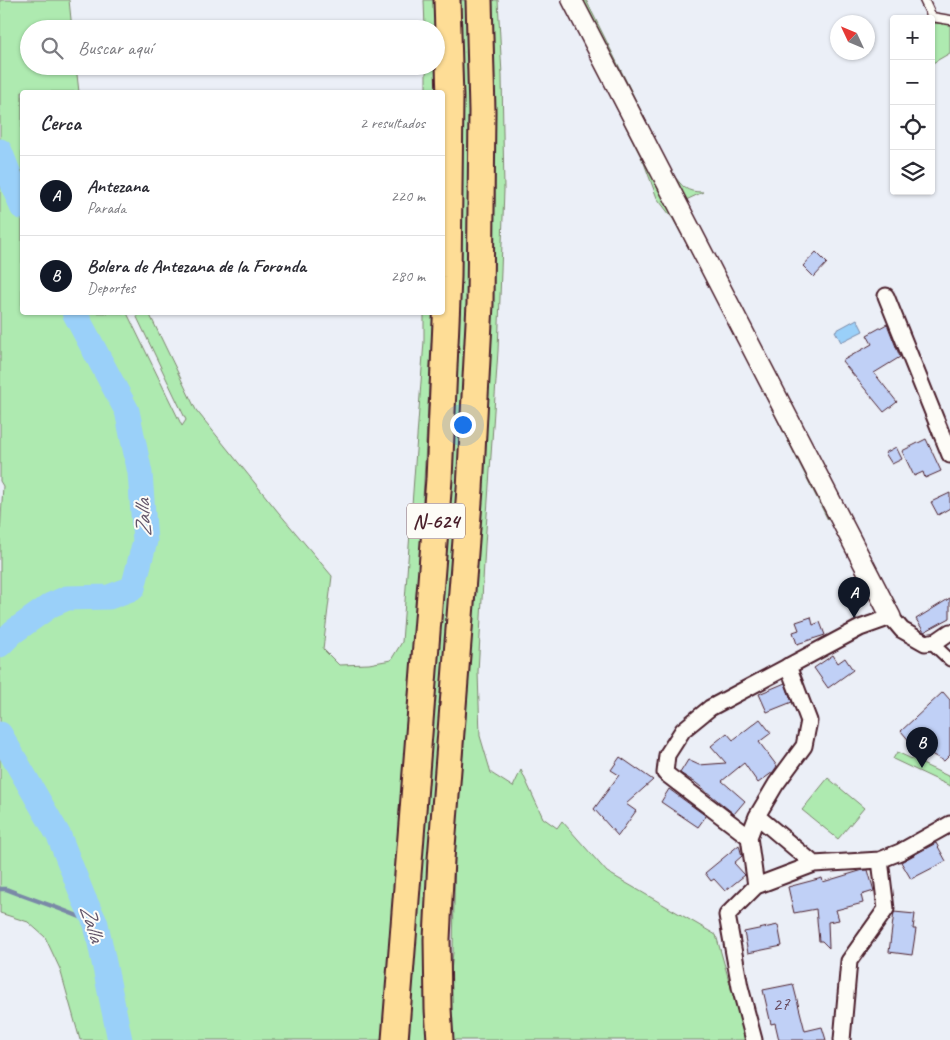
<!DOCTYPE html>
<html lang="es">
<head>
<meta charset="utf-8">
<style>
  body { margin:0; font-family:Caveat,sans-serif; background:#f7f7f7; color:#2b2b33 }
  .controls { position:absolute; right:15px; top:15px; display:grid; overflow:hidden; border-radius:5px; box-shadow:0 1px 4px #0004 }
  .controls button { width:45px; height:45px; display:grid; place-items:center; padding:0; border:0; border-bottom:1px solid #e1e1e2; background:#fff; color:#2b2b33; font:25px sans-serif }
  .compass { position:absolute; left:830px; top:15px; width:45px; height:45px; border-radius:50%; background:#fff; box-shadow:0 1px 4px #0004; rotate:314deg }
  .you { position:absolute; left:462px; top:424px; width:18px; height:18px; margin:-12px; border:4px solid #fff; border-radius:50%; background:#1a73e8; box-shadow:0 0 0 8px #1a73e833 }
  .badge { display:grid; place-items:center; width:32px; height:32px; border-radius:50%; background:#111827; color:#fff; font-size:16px; font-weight:700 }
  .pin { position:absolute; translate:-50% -41px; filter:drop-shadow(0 1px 2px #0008) }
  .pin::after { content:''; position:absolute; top:26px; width:18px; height:15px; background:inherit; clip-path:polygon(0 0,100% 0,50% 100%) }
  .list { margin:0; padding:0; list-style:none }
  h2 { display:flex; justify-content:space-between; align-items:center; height:65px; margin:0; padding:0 20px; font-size:21px }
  h2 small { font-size:16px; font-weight:400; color:#7c7c81 }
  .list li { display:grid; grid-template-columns:32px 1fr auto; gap:15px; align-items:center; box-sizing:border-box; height:80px; padding:0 20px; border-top:1px solid #e1e1e2 }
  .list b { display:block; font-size:19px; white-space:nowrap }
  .list p { margin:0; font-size:16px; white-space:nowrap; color:#7c7c81 }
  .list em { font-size:16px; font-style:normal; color:#7c7c81 }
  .icon { flex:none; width:28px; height:28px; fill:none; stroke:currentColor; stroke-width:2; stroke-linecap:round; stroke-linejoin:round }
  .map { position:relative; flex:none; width:950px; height:1040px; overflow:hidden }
  .search { position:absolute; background:#fff; box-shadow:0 1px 4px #0004; left:20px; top:20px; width:425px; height:55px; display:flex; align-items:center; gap:12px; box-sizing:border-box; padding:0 18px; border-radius:28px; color:#7c7c81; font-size:19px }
  .panel { position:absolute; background:#fff; box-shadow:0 1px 4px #0004; left:20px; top:90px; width:425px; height:225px; border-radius:5px }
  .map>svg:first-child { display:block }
  .green { fill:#aeeab0; stroke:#7c846e }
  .water { fill:#9ad0f9; stroke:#7a89a7 }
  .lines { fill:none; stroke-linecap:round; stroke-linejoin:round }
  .stream { stroke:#7a89a7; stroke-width:4.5 }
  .river { stroke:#9ad0f9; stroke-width:25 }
  .building { fill:#c0d0f6; stroke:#4a1f2b }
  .service-casing { stroke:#4a1f2b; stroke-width:11 }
  .pedestrian-casing { stroke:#4a1f2b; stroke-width:15 }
  .minor-casing { stroke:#4a1f2b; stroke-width:19 }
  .tertiary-casing { stroke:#4a1f2b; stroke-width:22 }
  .trunk-casing { stroke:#4a1f2b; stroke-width:29 }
  .service { stroke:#fdfcf7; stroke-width:8 }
  .pedestrian { stroke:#fdfcf7; stroke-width:11 }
  .minor { stroke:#fdfcf7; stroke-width:15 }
  .tertiary { stroke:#fdfcf7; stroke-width:19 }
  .trunk { stroke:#fedd96; stroke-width:25 }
  .labels { text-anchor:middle; stroke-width:4; stroke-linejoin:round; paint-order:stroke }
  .number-label { font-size:19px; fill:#684b5e }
  .shield { fill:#fdfcf7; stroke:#806168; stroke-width:1 }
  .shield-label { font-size:20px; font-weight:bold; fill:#4a1f2b }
  .water-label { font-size:22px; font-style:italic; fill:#625469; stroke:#fdfcf7 }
</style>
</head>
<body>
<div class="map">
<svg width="950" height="1040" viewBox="0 0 950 1040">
  <rect width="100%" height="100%" fill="#ebeff7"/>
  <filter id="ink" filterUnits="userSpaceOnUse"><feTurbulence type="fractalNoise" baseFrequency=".02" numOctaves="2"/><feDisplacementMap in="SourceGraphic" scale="10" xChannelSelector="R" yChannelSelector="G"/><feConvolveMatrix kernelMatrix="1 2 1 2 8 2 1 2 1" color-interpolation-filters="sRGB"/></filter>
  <g filter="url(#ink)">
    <path class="green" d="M0 0H69L72 29H29V66H76L79 92H22V312L127 313 182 426 186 420 135 313H149L196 410 279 513 332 576 323 649 339 665 369 664 391 660 402 642 424 341V313H433L420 555 382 1040H80L60 969 45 937 28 922 0 913V533L3 486 0 481Z
      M424 0H434L436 29H425Z
      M458 0H470L469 312 429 1040H406Z
      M491 0H498L502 75 504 190 498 351 485 545 478 672 480 736 491 773 513 787 521 770 543 818 557 828 562 821 607 872 716 935 746 1040H453L450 981 453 952 455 848 466 716 490 363 495 199 494 50Z
      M562 0H566L833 517 828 520 713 293 673 219 657 198 644 163Z
      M579 0H586L672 173C683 187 685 192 703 192L684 201Z
      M931 21 934 23 950 24V53L931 64Z
      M436 42 437 92H426V66H436Z
      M897 752 950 777V786L893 759Z
      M828 778 864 808 838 839 802 810Z"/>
    <path class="water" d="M857 319 863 331 841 342 835 331Z"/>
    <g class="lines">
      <path class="stream" d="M0 889H6C36 901 67 910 96 924"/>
      <path class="river" d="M0 151 22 207
        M0 645 13 632 51 605 67 598 109 597 133 588 145 541 140 473 127 411 74 312
        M0 734 59 836 84 899 96 924 120 1040"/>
    </g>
    <path class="building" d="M816 252 827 263 814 277 803 266Z
      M887 324 900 357 874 373 897 402 884 412 842 361 872 344 867 335Z
      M926 439 941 471 925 478 923 472 914 476 902 451Z
      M896 447 902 459 892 464 885 453Z
      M950 493V508L938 515 931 502Z
      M950 598V618L924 632 916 619Z
      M811 617 813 625 820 622 825 635 797 644 793 632 799 630 796 622Z
      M833 655 838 663 845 658 853 670 828 688 814 668Z
      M785 683 792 702 767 712 759 694Z
      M943 692 950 700V755L944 761 911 743 901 731Z
      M760 719 771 733 759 742 777 766 773 772 758 783 744 763 722 781 745 801 734 814 696 783 680 773 688 760 699 765 726 763 711 746 727 733 733 740Z
      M620 757 653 780 626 804 636 811 618 836 594 809 619 775 611 770Z
      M669 789 706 816 698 827 661 802Z
      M936 843 946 861 911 879 901 862Z
      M739 845 742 856 734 863 745 875 725 891 714 879 711 881 705 873Z
      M863 870H868L874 891 861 895 863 903 836 910 839 920 828 922 829 948 822 941H819L816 909 794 913 788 887 822 878 823 882Z
      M894 912 915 914 913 929H916L912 955 889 952Z
      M778 925 782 946 748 953 744 932Z
      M793 984 805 1031 822 1027 826 1040H779L775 1023 771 1024 763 990Z"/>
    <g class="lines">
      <defs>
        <path id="service" d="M924 0 932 17 950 20"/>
        <path id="pedestrian" d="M932 643 950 660"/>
        <path id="minor" d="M886 296 950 455
          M757 816 814 864
          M749 837 757 816 776 784 804 746 809 721 788 666
          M756 886 749 837 665 773 667 755 683 730 710 708 860 628 891 617 902 630 925 643 937 641 950 632
          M754 1040 740 987 727 915 756 886 814 864 880 860 900 852 950 824
          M842 1040 849 961 886 909 880 860"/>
        <path id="tertiary" d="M572 0 891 617"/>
        <path id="trunk" d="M395 1040 439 479 448 277 450 98 447 0
          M440 1040 438 1009 437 939 441 859 470 489 480 304 482 111 479 0"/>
      </defs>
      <use href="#service" class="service-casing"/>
      <use href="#pedestrian" class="pedestrian-casing"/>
      <use href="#minor" class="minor-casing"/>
      <use href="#tertiary" class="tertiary-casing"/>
      <use href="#trunk" class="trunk-casing"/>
      <use href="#service" class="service"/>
      <use href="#pedestrian" class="pedestrian"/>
      <use href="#minor" class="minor"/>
      <use href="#tertiary" class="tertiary"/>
      <use href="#trunk" class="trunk"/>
    </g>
  </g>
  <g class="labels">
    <g class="number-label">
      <text x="781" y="1010">27</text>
    </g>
    <rect class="shield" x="407" y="503.5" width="58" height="35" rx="4"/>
    <g class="shield-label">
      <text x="436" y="528">N-624</text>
    </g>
    <g class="water-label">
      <text transform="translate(142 518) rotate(-92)" y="8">Zalla</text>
      <text transform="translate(93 923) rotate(73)" y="8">Zalla</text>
    </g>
  </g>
</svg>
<div class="controls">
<button>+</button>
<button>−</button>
<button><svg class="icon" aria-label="locate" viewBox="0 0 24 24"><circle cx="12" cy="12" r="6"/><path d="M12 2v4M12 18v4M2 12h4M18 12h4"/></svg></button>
<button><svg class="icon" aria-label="layers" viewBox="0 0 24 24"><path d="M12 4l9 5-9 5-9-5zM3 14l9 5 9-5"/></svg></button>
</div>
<svg class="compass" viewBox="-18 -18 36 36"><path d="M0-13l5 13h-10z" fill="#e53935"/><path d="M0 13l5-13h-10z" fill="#7c7c81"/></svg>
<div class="you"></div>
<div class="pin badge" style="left:854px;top:618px">A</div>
<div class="pin badge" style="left:922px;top:768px">B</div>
<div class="search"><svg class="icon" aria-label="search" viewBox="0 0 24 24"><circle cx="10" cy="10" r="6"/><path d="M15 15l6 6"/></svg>Buscar aquí</div>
<section class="panel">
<h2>Cerca<small>2 resultados</small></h2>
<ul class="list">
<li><span class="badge">A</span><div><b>Antezana</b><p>Parada</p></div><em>220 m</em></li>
<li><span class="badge">B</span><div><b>Bolera de Antezana de la Foronda</b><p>Deportes</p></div><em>280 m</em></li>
</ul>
</section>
</div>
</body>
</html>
